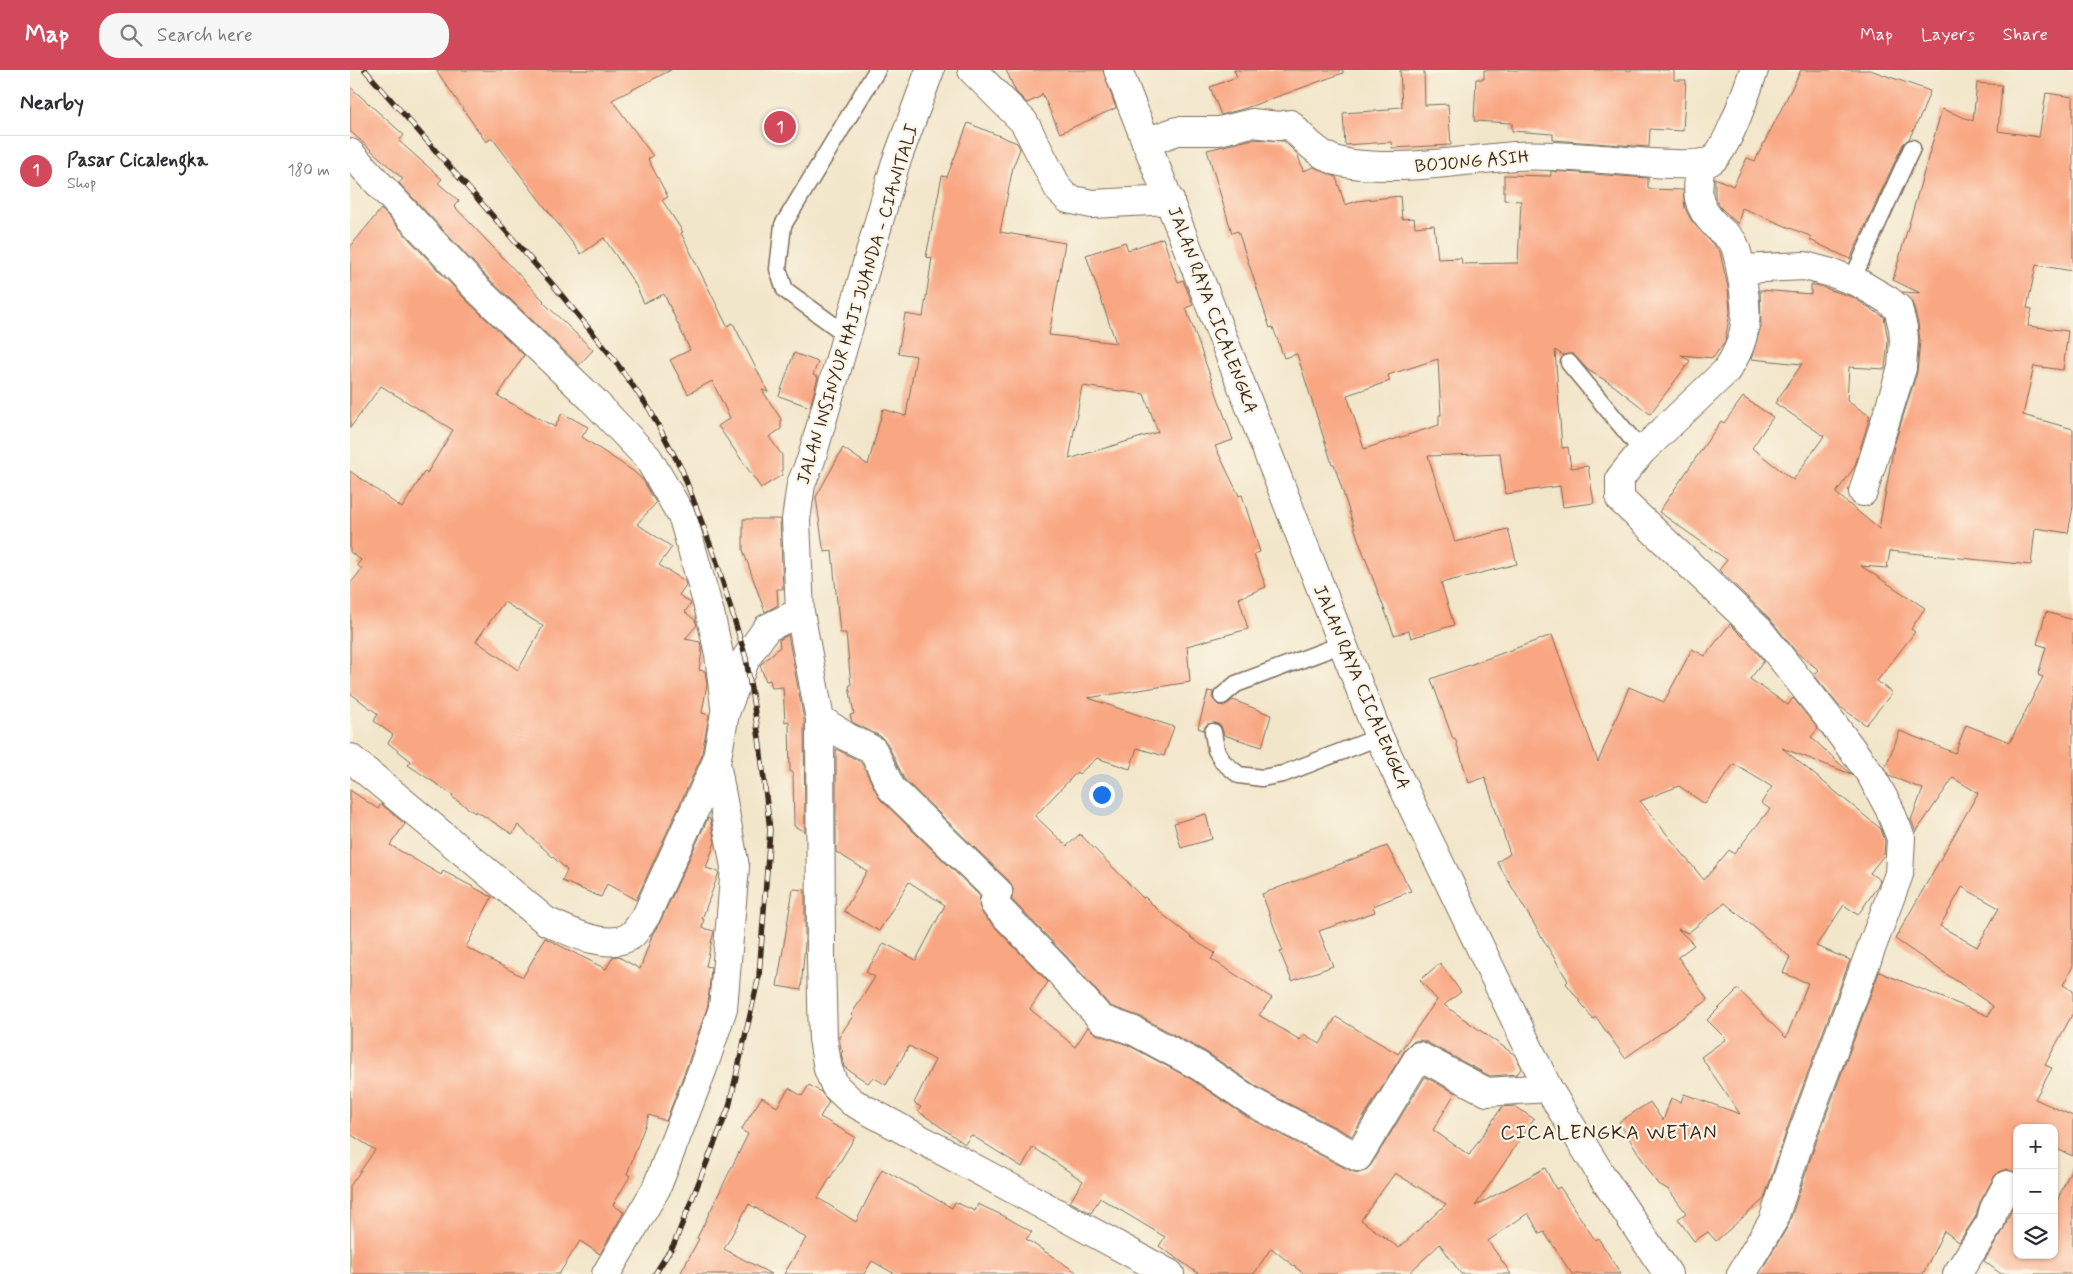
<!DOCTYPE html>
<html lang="en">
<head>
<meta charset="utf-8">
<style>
  body { margin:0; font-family:Mynerve,sans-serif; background:#f7f7f7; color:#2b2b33 }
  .controls { position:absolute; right:15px; bottom:15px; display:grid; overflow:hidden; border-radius:10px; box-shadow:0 1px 4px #0004 }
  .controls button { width:45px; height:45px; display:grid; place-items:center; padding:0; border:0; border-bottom:1px solid #e1e1e2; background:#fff; color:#2b2b33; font:25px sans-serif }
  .you { position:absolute; left:751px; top:724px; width:18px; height:18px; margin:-12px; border:4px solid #fff; border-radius:50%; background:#1a73e8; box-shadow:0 0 0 8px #1a73e833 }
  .badge { display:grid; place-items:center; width:32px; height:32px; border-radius:50%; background:#d1495b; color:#fff; font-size:16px; font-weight:700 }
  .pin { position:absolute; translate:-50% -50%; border:2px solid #fff; box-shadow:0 1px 5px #0006 }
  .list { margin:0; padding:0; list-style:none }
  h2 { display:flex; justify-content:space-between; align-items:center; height:65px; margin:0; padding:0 20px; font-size:21px }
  h2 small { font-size:16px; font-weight:400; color:#7c7c81 }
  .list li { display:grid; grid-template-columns:32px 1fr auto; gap:15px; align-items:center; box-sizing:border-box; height:70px; padding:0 20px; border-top:1px solid #e1e1e2 }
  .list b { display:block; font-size:19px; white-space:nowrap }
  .list p { margin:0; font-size:16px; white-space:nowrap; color:#7c7c81 }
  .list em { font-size:16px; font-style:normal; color:#7c7c81 }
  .icon { flex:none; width:28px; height:28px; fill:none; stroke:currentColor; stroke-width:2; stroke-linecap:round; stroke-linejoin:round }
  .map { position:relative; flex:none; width:1723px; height:1204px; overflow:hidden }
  header { display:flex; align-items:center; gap:30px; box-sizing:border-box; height:70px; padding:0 25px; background:#d1495b; color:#fff }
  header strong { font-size:24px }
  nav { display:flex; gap:28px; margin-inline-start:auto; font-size:18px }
  .search { width:350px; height:45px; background:#f7f7f7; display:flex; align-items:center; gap:12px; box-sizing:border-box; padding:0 18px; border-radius:20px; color:#7c7c81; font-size:19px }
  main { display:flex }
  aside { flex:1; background:#fff }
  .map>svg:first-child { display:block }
  .building { fill:#f9a783; fill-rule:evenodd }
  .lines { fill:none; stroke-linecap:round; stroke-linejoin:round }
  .lane-casing { stroke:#7b6c5a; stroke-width:19 }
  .street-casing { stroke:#7b6c5a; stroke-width:30 }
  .secondary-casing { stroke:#7b6c5a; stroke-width:30 }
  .lane { stroke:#fff; stroke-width:16 }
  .street { stroke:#fff; stroke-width:28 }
  .secondary { stroke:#fff; stroke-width:28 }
  .rail-casing { stroke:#3b2a1e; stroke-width:5.5 }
  .rail { stroke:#fcf5e5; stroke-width:4; stroke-dasharray:11; stroke-linecap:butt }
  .labels { text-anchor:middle; stroke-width:4.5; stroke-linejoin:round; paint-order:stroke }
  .street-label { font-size:18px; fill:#3b2a1e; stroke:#fcf5e5 }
  .quarter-label { font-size:20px; letter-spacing:1px; fill:#3b2a1e; stroke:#fcf5e5 }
</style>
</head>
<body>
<header>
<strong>Map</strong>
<div class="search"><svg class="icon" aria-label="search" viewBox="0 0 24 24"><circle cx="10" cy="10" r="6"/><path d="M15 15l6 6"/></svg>Search here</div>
<nav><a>Map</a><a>Layers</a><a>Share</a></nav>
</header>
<main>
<aside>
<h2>Nearby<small></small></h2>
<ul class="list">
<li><span class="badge">1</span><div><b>Pasar Cicalengka</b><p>Shop</p></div><em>180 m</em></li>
</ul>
</aside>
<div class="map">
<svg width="1723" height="1204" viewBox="0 0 1723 1204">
  <rect width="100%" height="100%" fill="#fcf5e5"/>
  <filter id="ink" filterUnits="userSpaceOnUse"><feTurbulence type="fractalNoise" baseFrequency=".02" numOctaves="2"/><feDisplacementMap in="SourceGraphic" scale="10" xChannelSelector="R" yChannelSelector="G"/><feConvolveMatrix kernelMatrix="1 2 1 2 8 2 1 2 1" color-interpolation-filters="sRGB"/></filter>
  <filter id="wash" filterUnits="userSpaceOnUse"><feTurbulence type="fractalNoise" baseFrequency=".0096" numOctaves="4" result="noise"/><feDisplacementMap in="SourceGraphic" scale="20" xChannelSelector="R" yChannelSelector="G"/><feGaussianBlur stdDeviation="1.12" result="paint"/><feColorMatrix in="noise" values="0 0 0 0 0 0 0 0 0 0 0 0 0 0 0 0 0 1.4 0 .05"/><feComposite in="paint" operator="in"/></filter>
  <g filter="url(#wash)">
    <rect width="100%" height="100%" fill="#f2e6ca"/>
    <g id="blocks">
      <path class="building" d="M86 0H321L262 30 303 86 298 89 318 127 312 130 333 162 331 163 377 256 383 253 418 322 412 320 431 349V359L419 367 432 385V405L411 418 368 356 380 348 362 311 338 324 320 290 340 280 314 224 294 233 285 214 254 168 231 184 142 68 136 72Z
        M656 0H753L766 38 710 63 692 23 690 27 677 33 666 22Z
        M884 0H993V3L896 38 871 45 860 17 887 7Z
        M1050 0H1074L1075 35 1098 34 1101 75 1042 78 1041 72 995 75 993 43 1039 40V38L1052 37Z
        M1134 0H1324V10H1336L1333 61 1300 59 1299 77 1203 70V64L1162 61V53L1124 51 1126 9H1134Z
        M1451 0H1520L1580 21 1572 43 1559 69 1553 74 1500 189 1460 170 1462 167 1392 138 1388 154 1371 138 1365 129V108L1383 116 1397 88 1405 91Z
        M1627 13 1652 15 1648 61 1689 67 1696 23 1723 27V201L1686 195 1677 238 1682 239 1678 256 1718 261 1713 300 1684 296 1673 345 1723 359V437L1718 463 1685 458 1681 495 1540 481 1537 498 1511 496 1575 538 1561 559 1565 562 1527 611 1542 623 1516 655 1489 636 1464 605 1469 600 1447 583 1420 549 1369 500 1377 490 1309 442 1371 351 1374 353 1393 327 1423 347 1402 378 1443 410 1474 366 1425 333 1452 294 1401 289 1411 256 1410 220 1461 224V215H1466L1502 227 1534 247 1538 270 1535 299 1499 297 1497 331 1520 346 1505 396 1486 423 1529 459 1544 375 1567 302 1570 271 1568 254 1563 234 1552 222 1570 223 1543 210 1592 39 1623 51Z
        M0 17 54 65 49 71 92 109 88 113 109 131 104 136 194 231 193 232 243 280 229 295 137 207 49 113 53 109 0 61Z
        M618 53 667 73 670 79 663 97 650 162 715 173 699 265 766 273 736 185 775 172 778 180 813 168 828 212 833 210 843 235 836 238 883 370 865 376 889 426 892 425 910 482 904 484 916 517 889 528 898 559 837 576 840 612 738 628 824 657 814 686 787 678 780 699 747 688 729 704 727 702 685 746 717 776 730 764 793 828 795 827 812 844 850 874 865 883 861 889 922 928 909 945 950 970 954 964 970 974 986 947 1048 984 1087 930 1070 910 1090 893 1111 922 1094 935 1165 985 1171 999 1167 1004 1140 1006 1076 972 1069 970 1062 972 1056 978 1002 1066 912 1020 856 982 791 947 760 936 717 887 662 830 663 819 659 811 554 709 537 673 530 666 502 652 500 645 504 644 499 616 501 615 496 563H490L482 481 475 482 473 477 466 427 493 378 518 395 533 339 556 346 566 286 548 283 555 244 573 247 582 188 576 187 592 106 597 107ZM732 316 794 324 808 362 719 389Z
        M903 69 934 71 948 85 953 101 964 97 986 107 995 135 1007 131 1050 126 1052 149 1064 148 1065 157 1084 155 1088 189 1111 188 1112 194 1168 193 1171 131 1154 130V105L1201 106V101L1298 108V119L1333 120 1335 138 1341 150 1370 182 1378 218 1380 242 1375 271 1363 288 1331 285 1340 291 1300 344 1263 315 1238 300 1223 284 1213 285 1205 280 1212 378 1218 377 1221 398 1238 396 1244 433 1213 437 1210 416 1155 424 1150 383 1078 386 1105 472 1158 459 1167 494 1091 513 1104 555 1061 568 1059 561 1044 565 1007 466 984 394H982L947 284 934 288 923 257 920 258 888 161 882 163 857 80ZM1088 289 1091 345H1089V355L1014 379 997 325 1040 311 1038 305Z
        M31 139 115 229 174 285 148 326 205 357 212 343 238 357 232 367 283 401 293 410 306 433 287 454 322 477 309 495 335 511 336 515 329 525 341 533 335 542 345 550 347 555 335 569 350 572 352 581 349 600 355 601 357 614 352 643 359 645 351 688 286 830 257 814 251 827 212 811 217 800 168 755 162 764 126 741 125 743 102 727 103 725 58 695 61 691 38 673 43 665 24 651 28 644 0 623V514L12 499 7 495 11 490 0 482V401L52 438 75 401 77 403 103 360 31 316 0 358V177ZM154 532 193 556 168 600 126 571Z
        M444 283 468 292 463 305 468 307 460 337 429 326Z
        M393 449H430L433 519H427L428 535 415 542 393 480Z
        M1696 542 1723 550V896L1713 915 1723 921V943L1695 995 1702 998 1685 1029 1723 1046V1086L1704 1078V1058H1667L1666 1103 1656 1099 1648 1102 1644 1107 1630 1132 1626 1146 1609 1172 1594 1161 1573 1204H1409L1438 1156 1467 1069 1529 902 1638 946 1643 936 1545 869 1628 723 1603 708 1566 762 1561 750 1573 719 1539 706 1535 698 1550 661 1605 683 1616 655 1660 672 1693 607 1688 605 1696 577 1687 574ZM1612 817 1649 838 1627 877 1590 856Z
        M1380 554 1397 571 1414 591 1400 609 1438 635 1443 628 1468 659 1461 667 1501 704 1432 678 1531 759 1535 771 1534 785 1520 803 1530 810 1527 817 1508 845 1494 835 1466 876 1500 890 1437 1059 1414 1129 1366 1171 1358 1162 1344 1171 1328 1149 1336 1143 1319 1120 1307 1113 1269 1052 1300 1032 1313 1051 1321 1028 1331 1032 1334 1024 1390 1044 1351 987 1376 969 1357 950 1388 919 1436 968 1458 913 1433 903 1440 887 1375 833 1338 863 1328 859 1344 875 1328 887 1358 930 1275 988 1246 947 1243 949 1216 913 1218 911 1147 792 1160 784 1135 707 1119 713 1105 668 1103 669 1081 609 1202 565 1248 692 1279 617 1314 632 1342 579 1355 586ZM1384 694 1422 717 1411 733 1420 739 1384 784 1379 780 1354 810 1290 731 1329 716 1355 734Z
        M438 565 454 650 455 762 444 756 443 702H440L439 651 435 652 433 617 422 618 420 610 416 611 410 595 430 577 429 570Z
        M858 621 863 622 862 628 868 635 874 636 883 630 921 645 912 677 874 665 871 656 866 653 857 654 853 660 848 658Z
        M486 679 511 692 530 729 630 826 629 836 634 846 698 912 680 939 725 977 738 957 746 964 778 975 841 1009 897 1047 1001 1101 1008 1103 1015 1101 1021 1095 1075 1007 1105 1023 1083 1060 1119 1085 1152 1037 1165 1036 1184 1049 1125 1136 1195 1098 1206 1119 1210 1117 1245 1170 1248 1168 1271 1204H1222L1194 1162 1190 1164 1178 1143 1138 1171 1161 1204H1111L1090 1174 1058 1204H954L921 1178 904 1204H849L809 1176 815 1167 750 1128 741 1143 720 1132 733 1111 683 1077 672 1097 621 1065 615 1074 568 1041 571 1037 564 1033 585 990 559 976 536 1015 523 1007 518 1013 494 997 491 983 493 981 491 979 489 967 503 946 501 945 525 907 516 902 534 873 566 890 595 835 559 812 529 861 494 841 517 801 486 782ZM1045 1103 1096 1134 1049 1178 1011 1150Z
        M0 720 28 739 31 734 55 754 40 775 91 805 93 801 142 827 116 877 173 907 195 868 256 899 263 887 267 886 290 899 303 863 310 852 358 748 360 749 365 772 356 798 369 802 352 849H354L352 858 364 861 356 896 361 897 358 935 338 993 316 1051 299 1045 277 1104 280 1106 263 1135 274 1142 250 1184 230 1171 209 1204H0V1116L25 1080 0 1064Z
        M856 744 862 769 831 778 824 753Z
        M1037 776 1061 821 1023 836 1025 842 969 861 983 896 942 911 930 882 933 881 912 824Z
        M443 819 455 820V873L451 920 427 916Z
        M459 1015 471 1022 479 1032 470 1047 505 1067 468 1128 506 1152 532 1099 602 1138 605 1132 625 1141 628 1134 654 1146 682 1162 676 1169 729 1204H545L522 1191 514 1204H434L456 1168 399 1134 374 1179 421 1204H330L349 1169 347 1168 398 1064 391 1060 412 1027 427 1037 439 1018 452 1026Z
        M1723 1095V1204H1651L1634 1191 1653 1161 1659 1145 1667 1130V1185H1704V1138Z"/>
    </g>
  </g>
  <g filter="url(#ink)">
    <use href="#blocks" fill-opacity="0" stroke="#7b6c5a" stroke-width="1"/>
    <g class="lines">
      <defs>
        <path id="lane" d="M1502 210 1562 78
          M497 265 435 220 428 199 433 155 527 0
          M1219 293 1292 381
          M872 626 886 614 993 574
          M863 662 866 680 873 692 889 705 912 708 933 704 1029 667"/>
        <path id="street" d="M796 72 827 61H869L902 53 929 56 940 54C953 68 966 83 984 90 998 95 1014 95 1029 96 1075 97 1119 90 1164 86 1193 84 1223 87 1251 89 1275 90 1342 99 1361 91 1376 84 1398 17 1404 0
          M1351 93C1347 122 1344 134 1366 156 1371 161 1378 166 1383 172 1388 180 1389 193 1391 202 1398 241 1400 267 1376 301L1292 381 1270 408V429L1409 560 1481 651 1521 705 1539 738 1551 768 1549 804 1452 1064 1423 1151 1391 1204
          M1391 199 1455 196 1485 204 1509 213 1538 230 1548 238 1553 258 1554 270 1552 298 1513 422
          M470 649 497 667 523 680 541 718 648 822 644 833 647 837 706 898 751 949 784 961 849 996 904 1033 1008 1087 1069 986 1137 1022 1198 1018
          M1607 1204 1640 1153 1644 1139 1657 1115"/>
        <path id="secondary" d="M622 0 674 52 709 120 718 129 742 134 820 130
          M768 0 1029 667 1198 1018 1252 1106 1318 1204
          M0 83 126 218 241 328 298 388 333 448 360 543 369 584 375 637
          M450 542 470 649 471 890 473 969 478 999 485 1016 502 1032 820 1204
          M0 688 196 851C218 861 259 882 282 865 287 860 292 852 296 846L366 693 375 643 396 588 417 558 450 542 446 450 451 414 461 390 545 95 580 0
          M256 1204 306 1119 353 998 373 938 385 797 366 693"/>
      </defs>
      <use href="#lane" class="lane-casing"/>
      <use href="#street" class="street-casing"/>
      <use href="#secondary" class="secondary-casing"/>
      <use href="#lane" class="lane"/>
      <use href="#street" class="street"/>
      <use href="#secondary" class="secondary"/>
      <defs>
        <path id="rail" d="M15 0 204 216 263 288 300 340 332 400 366 490 396 588 409 668 420 760 409 906 379 1037 324 1174 305 1204"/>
      </defs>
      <use href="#rail" class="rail-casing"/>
      <use href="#rail" class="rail"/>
    </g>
  </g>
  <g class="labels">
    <g class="street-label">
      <text transform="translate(1122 91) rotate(-5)" y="6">BOJONG ASIH</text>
      <text transform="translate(507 234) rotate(-73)" y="6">JALAN INSINYUR HAJI JUANDA - CIAWITALI</text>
      <text transform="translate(863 240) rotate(69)" y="6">JALAN RAYA CICALENGKA</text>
      <text transform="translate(1012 617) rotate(67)" y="6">JALAN RAYA CICALENGKA</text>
    </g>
    <g class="quarter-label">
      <text x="1259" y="1069">CICALENGKA WETAN</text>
    </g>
  </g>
</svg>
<div class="controls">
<button>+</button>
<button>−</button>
<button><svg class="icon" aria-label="layers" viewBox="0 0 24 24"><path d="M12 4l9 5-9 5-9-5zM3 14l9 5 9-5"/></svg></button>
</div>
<div class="you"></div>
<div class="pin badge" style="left:430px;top:57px">1</div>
</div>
</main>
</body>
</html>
